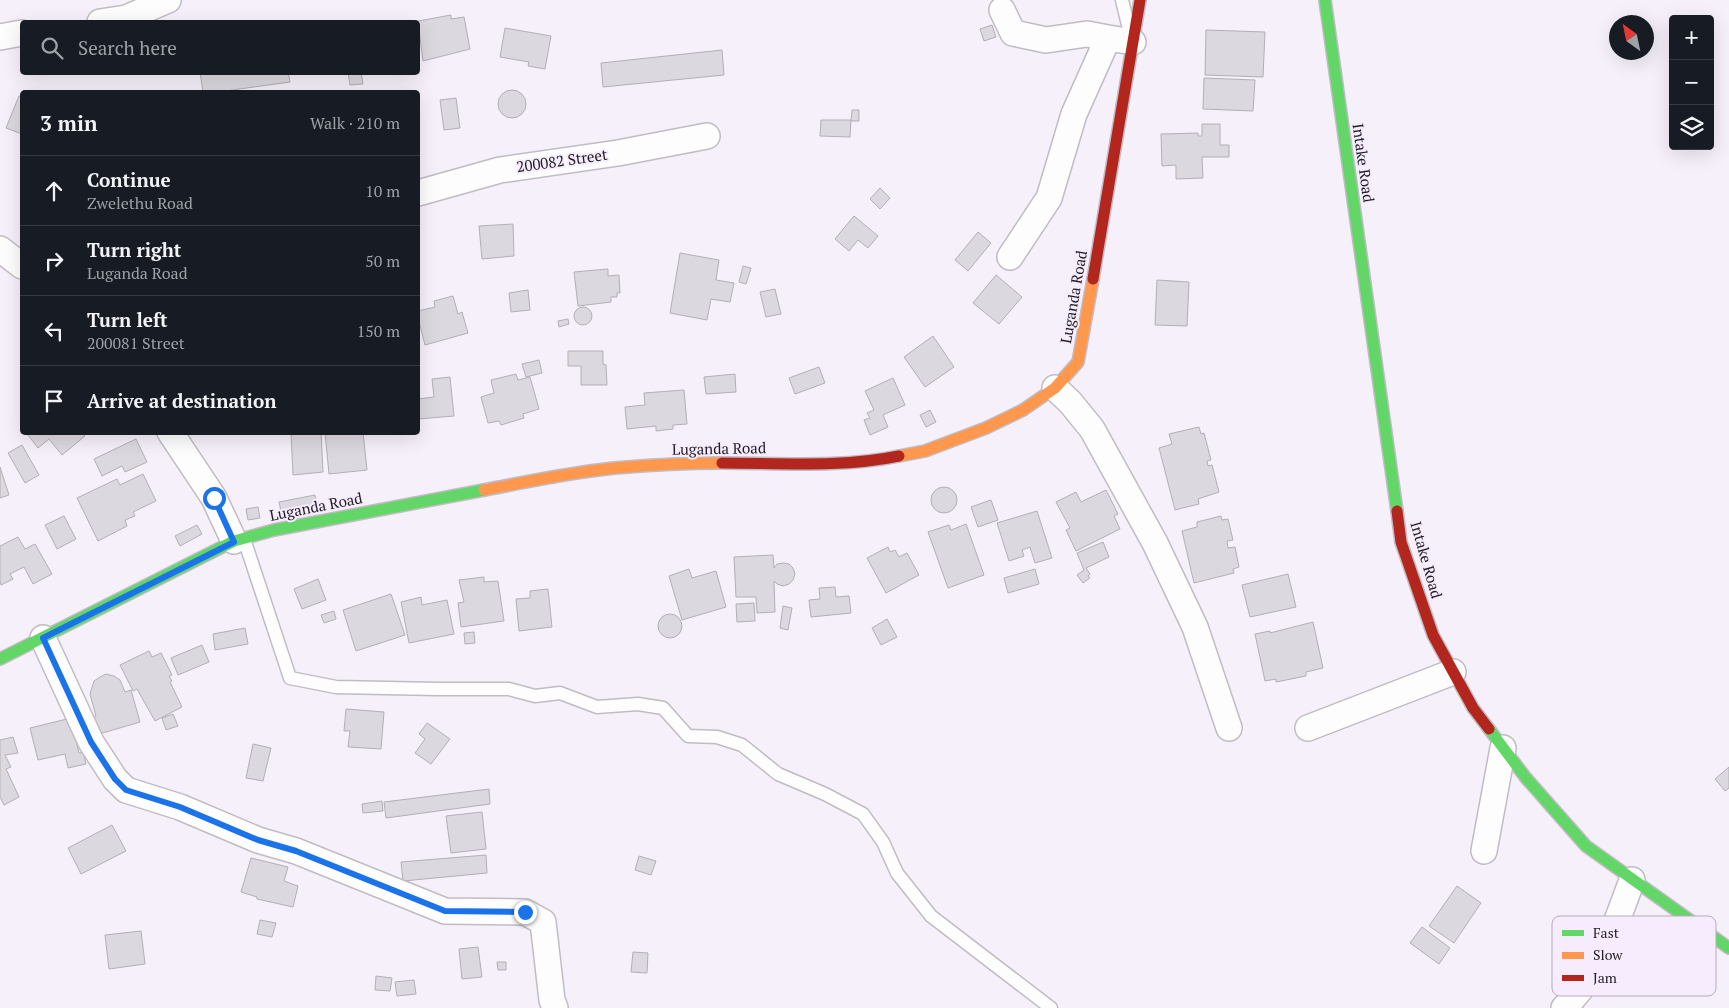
<!DOCTYPE html>
<html lang="en">
<head>
<meta charset="utf-8">
<style>
  body { margin:0; font-family:"PT Serif",serif; background:#20242c; color:#f1f3f6 }
  .controls { position:absolute; right:15px; top:15px; display:grid; overflow:hidden; border-radius:5px; box-shadow:0 5px 20px #0002 }
  .controls button { width:45px; height:45px; display:grid; place-items:center; padding:0; border:0; border-bottom:1px solid #363941; background:#171b24; color:#f1f3f6; font:25px sans-serif }
  .compass { position:absolute; left:1609px; top:15px; width:45px; height:45px; border-radius:50%; background:#171b24; box-shadow:0 5px 20px #0002; rotate:327deg }
  .stop { position:absolute; width:15px; height:15px; margin:-11px; border:4px solid #1a73e8; border-radius:50%; background:#fff }
  .stop.end { background:#1a73e8; border-color:#fff; box-shadow:0 1px 5px #0008 }
  .list { margin:0; padding:0; list-style:none }
  h2 { display:flex; justify-content:space-between; align-items:center; height:65px; margin:0; padding:0 20px; font-size:21px }
  h2 small { font-size:16px; font-weight:400; color:#9ea1a6 }
  .list li { display:grid; grid-template-columns:32px 1fr auto; gap:15px; align-items:center; box-sizing:border-box; height:70px; padding:0 20px; border-top:1px solid #363941 }
  .list b { display:block; font-size:19px; white-space:nowrap }
  .list p { margin:0; font-size:16px; white-space:nowrap; color:#9ea1a6 }
  .list em { font-size:16px; font-style:normal; color:#9ea1a6 }
  .icon { flex:none; width:28px; height:28px; fill:none; stroke:currentColor; stroke-width:2; stroke-linecap:round; stroke-linejoin:round }
  .map { position:relative; flex:none; width:1729px; height:1008px; overflow:hidden }
  .search { position:absolute; background:#171b24; box-shadow:0 5px 20px #0002; left:20px; top:20px; width:400px; height:55px; display:flex; align-items:center; gap:12px; box-sizing:border-box; padding:0 18px; border-radius:5px; color:#9ea1a6; font-size:19px }
  .panel { position:absolute; background:#171b24; box-shadow:0 5px 20px #0002; left:20px; top:90px; width:400px; height:345px; border-radius:5px }
  .map>svg:first-child { display:block }
  .building { fill:#dcd8df; stroke:#b3afb6 }
  .lines { fill:none; stroke-linecap:round; stroke-linejoin:round }
  .lane-casing { stroke:#c0bcc3; stroke-width:15 }
  .street-casing { stroke:#c0bcc3; stroke-width:28 }
  .fast-casing { stroke:#c0bcc3; stroke-width:14 }
  .slow-casing { stroke:#c0bcc3; stroke-width:14 }
  .jam-casing { stroke:#c0bcc3; stroke-width:14 }
  .lane { stroke:#fefdfe; stroke-width:12 }
  .street { stroke:#fefdfe; stroke-width:25 }
  .fast { stroke:#63d668; stroke-width:11 }
  .slow { stroke:#ff974d; stroke-width:11 }
  .jam { stroke:#b3261e; stroke-width:11 }
  .route { stroke:#1a73e8; stroke-width:6 }
  .labels { text-anchor:middle; stroke-width:4; stroke-linejoin:round; paint-order:stroke }
  .street-label { font-size:15px; fill:#1f1c22; stroke:#f6ecfd }
  .key { fill:#f6ecfd; stroke:#b6aebb; stroke-width:1 }
  .key-label { font-size:14px; fill:#1f1c22 }
</style>
</head>
<body>
<div class="map">
<svg width="1729" height="1008" viewBox="0 0 1729 1008">
  <rect width="100%" height="100%" fill="#f5f0f9"/>
  <path class="building" d="M451 15V19L464 17 470 49 423 61 418 22H413Z
    M992 25 996 37 984 41 980 29Z
    M505 28 551 36 545 69 528 66 529 62 500 57Z
    M1206 30 1265 32 1263 77 1205 75Z
    M722 50 724 75 603 87 601 63Z
    M200 72H288L290 82 218 92H203Z
    M348 72H361L363 84 350 85Z
    M1204 78 1255 80 1253 111 1203 109Z
    M498 104a14 14 0 1 1 28 0a14 14 0 1 1-28 0Z
    M19 96 22 97V134L6 128Z
    M456 98 460 128 444 130 440 100Z
    M852 110H859V121H851Z
    M821 120H851L850 137 820 136Z
    M1202 124H1220V145H1229V157H1202L1203 178 1176 179V165L1162 166 1161 134 1198 133V136H1202Z
    M880 188 890 198 880 209 870 199Z
    M854 216 878 236 868 248 858 240 849 251 835 239Z
    M513 224 514 256 482 259 479 226Z
    M978 232 991 243 968 271 955 260Z
    M680 253 719 260 716 280 734 283 730 302 711 299 707 320 670 313Z
    M743 266 751 268 746 284 739 282Z
    M608 269V276L619 275 620 293H617V297H611V302L578 306 574 272Z
    M996 275 1022 297 999 324 973 303Z
    M1157 280 1189 282 1187 326 1155 325Z
    M775 289 781 314 766 317 760 292Z
    M528 290 530 310 511 312 509 293Z
    M453 296 458 314 462 312 468 333 425 345 418 318V311L435 307 434 301Z
    M574 316a9 9 0 1 1 18 0a9 9 0 1 1-18 0Z
    M568 319 569 324 559 327 558 321Z
    M933 336 954 367 925 387 904 357Z
    M568 351H603V364L606 365 607 385H581V366H568Z
    M539 360 542 373 526 377 522 364Z
    M819 367 825 383 795 394 789 378Z
    M516 374 518 380 530 377 539 409 523 414 524 418 501 425 499 421 488 423 481 397 494 393 491 380Z
    M735 374 736 392 706 394 704 377Z
    M450 377 454 416 418 419V399L434 397 432 379Z
    M893 378 905 405 883 415 888 427 870 435 864 420 870 418 867 413 874 410 865 391Z
    M684 390 687 424 673 425V429L656 431V426L627 429 625 407 645 405 644 393Z
    M930 410 936 422 926 427 920 415Z
    M1199 427 1201 434 1204 433 1211 460 1207 461 1208 466 1212 465 1219 492 1198 499 1199 504 1175 510 1159 448 1172 444 1169 434Z
    M31 432H82L85 436 62 455 49 439 38 448 28 435Z
    M321 432 323 472 293 475 291 433Z
    M325 432H363L367 470 329 474Z
    M136 439 147 462 125 472 122 466 102 476 94 459Z
    M22 445 39 475 25 483 8 453Z
    M0 467 9 495 0 498Z
    M143 474 156 501 133 512 135 516 125 520 127 526 98 541 77 498 117 479 120 485Z
    M931 500a13 13 0 1 1 26 0a13 13 0 1 1-26 0Z
    M1106 490 1118 514 1114 516 1120 529 1076 551 1066 530 1070 528 1056 502 1076 492 1081 502Z
    M315 495 317 509 282 516 279 502Z
    M991 500 998 520 978 527 971 507Z
    M258 507 260 518 248 520 246 509Z
    M1037 511 1052 558 1035 563 1030 547 1022 550 1024 556 1009 561 997 523Z
    M64 516 76 539 57 549 45 525Z
    M1221 516 1222 520 1228 519 1233 540 1227 541 1228 548 1235 547 1239 567 1233 569 1234 573 1194 583 1182 531 1197 527V522Z
    M966 524 984 575 948 588 928 532 949 525 951 530Z
    M197 525 202 534 180 546 175 536Z
    M18 537 25 549 35 544 52 574 33 584 24 567 10 574 13 579 1 585 0 582V546Z
    M1103 542 1109 557 1086 568 1090 574 1088 576 1090 578 1083 583 1077 575 1084 570 1077 553Z
    M888 547 890 552 895 550 899 557 907 553 919 575 886 593 867 558Z
    M773 555 774 568 777 564 783 563 789 564 793 568 795 574 793 580 789 584 783 586 777 584 774 581 775 612 757 613 756 597H736L734 557Z
    M689 569 692 578 716 571 726 607 682 620 669 576Z
    M1035 569 1039 584 1008 593 1004 578Z
    M1288 574 1296 607 1250 617 1242 585Z
    M484 577V582L498 581 504 621 461 627 458 603 464 602 459 580Z
    M318 579 326 600 302 609 294 589Z
    M835 587 836 597 849 596 851 613 811 617 809 600 820 599 819 588Z
    M548 589 552 627 519 631 516 599 530 598V591Z
    M391 594 405 635 356 651 343 610Z
    M421 597 422 605 447 600 454 634 409 643 401 602Z
    M754 603 755 621 737 622 736 604Z
    M783 606 792 608 788 630 780 628Z
    M334 611 336 619 324 623 321 615Z
    M658 626a12 12 0 1 1 24 0a12 12 0 1 1-24 0Z
    M887 619 897 637 881 645 872 628Z
    M1313 622 1323 668 1306 672V676L1276 682V679L1265 681 1255 634 1270 631V633Z
    M245 628 248 644 215 650 213 634Z
    M474 632 475 643 465 644 464 633Z
    M202 645 209 662 178 675 171 658Z
    M149 651 152 657 161 653 172 675 169 676 172 681 170 682 182 707 155 721 137 689 133 691 120 665Z
    M106 674 114 676 120 680 125 692 131 690 140 722 96 735 90 718 96 716 90 694 94 681 100 677Z
    M346 709 384 712 381 749 348 747 350 731H344Z
    M173 714 178 726 166 730 162 718Z
    M71 718 79 753 83 752 86 764 68 768 65 754 38 760 30 728Z
    M427 723 450 739 431 764 415 753 425 739 419 734Z
    M13 737 18 753 5 755 11 767 6 769 19 797 4 805 0 797V740Z
    M253 744 271 748 263 781 246 778Z
    M1729 767V788L1725 791 1715 779Z
    M489 789 490 804 386 818 384 802Z
    M382 801 383 811 363 813 362 804Z
    M482 812 486 849 451 853 446 816Z
    M112 825 126 851 81 874 68 848Z
    M486 855 487 873 403 881 401 862Z
    M639 856 656 861 651 875 635 870Z
    M251 858 288 867 284 881 298 886 293 907 257 899V897L241 892Z
    M1457 886 1481 903 1454 943 1429 926Z
    M260 920 276 923 272 937 257 934Z
    M1422 927 1450 948 1439 964 1410 943Z
    M141 931 145 964 109 969 105 935Z
    M478 947 482 977 462 979 459 949Z
    M633 952 648 953 647 973 631 972Z
    M497 962H506V970H498Z
    M376 976 392 978 390 991 375 990Z
    M414 980 416 994 397 996 395 982Z"/>
  <g class="lines">
    <defs>
      <path id="lane" d="M1122 0 1128 25
        M244 539 290 678 336 687 437 689H509L535 696 560 693 597 707 638 704 663 708 688 736 717 737 742 745 778 774 825 794 863 814 883 842 897 873 931 916 1051 1008"/>
      <path id="street" d="M1002 10 1013 33 1046 40 1087 34 1108 38
        M100 22 126 18 168 0
        M0 37 22 33
        M418 193 500 170 618 153 707 136
        M0 249 22 266
        M1010 257 1049 198 1074 114 1108 38 1133 42
        M1055 388 1070 402 1092 429 1155 543 1195 627 1229 728
        M170 432 214 498 234 541
        M43 638 91 742 115 779 126 790 180 807 258 840 296 851 445 911 525 912 543 922 552 1000 555 1008
        M1308 728 1453 672
        M1484 851 1503 748
        M1564 1008C1601 971 1614 929 1632 880"/>
      <path id="fast" d="M1325 0 1397 511
        M0 659 234 541 274 530 484 490
        M1489 729 1526 778 1586 846 1729 948"/>
      <path id="slow" d="M899 456 925 451 986 428 1023 410 1055 388 1078 362 1093 279
        M484 490C527 482 571 472 615 468 650 465 686 463 722 463"/>
      <path id="jam" d="M1093 279 1140 0
        M722 463C780 463 841 468 899 456
        M1397 511 1401 542 1433 635 1473 708 1489 729"/>
    </defs>
    <use href="#lane" class="lane-casing"/>
    <use href="#street" class="street-casing"/>
    <use href="#fast" class="fast-casing"/>
    <use href="#slow" class="slow-casing"/>
    <use href="#jam" class="jam-casing"/>
    <use href="#lane" class="lane"/>
    <use href="#street" class="street"/>
    <use href="#fast" class="fast"/>
    <use href="#slow" class="slow"/>
    <use href="#jam" class="jam"/>
  </g>
  <g class="lines">
    <path class="route" d="M214 498 234 542 43 638 91 742 115 779 126 790 180 807 258 840 296 851 445 911 525 912"/>
  </g>
  <g class="labels">
    <g class="street-label">
      <text transform="translate(562 161) rotate(-8)" y="5">200082 Street</text>
      <text transform="translate(1363 163) rotate(82)" y="5">Intake Road</text>
      <text transform="translate(1074 297) rotate(-80)" y="5">Luganda Road</text>
      <text transform="translate(719 449) rotate(-1)" y="5">Luganda Road</text>
      <text transform="translate(316 507) rotate(-11)" y="5">Luganda Road</text>
      <text transform="translate(1426 560) rotate(74)" y="5">Intake Road</text>
    </g>
  </g>
  <rect x="1552" y="916" width="164" height="80" rx="8" class="key"/>
  <rect x="1562" y="930" width="22" height="6" fill="#63d668"/>
  <rect x="1562" y="952" width="22" height="7" fill="#ff974d"/>
  <rect x="1562" y="975" width="22" height="6" fill="#b3261e"/>
  <g class="key-label">
    <text x="1593" y="938">Fast</text>
    <text x="1593" y="960">Slow</text>
    <text x="1593" y="983">Jam</text>
  </g>
</svg>
<div class="controls">
<button>+</button>
<button>−</button>
<button><svg class="icon" aria-label="layers" viewBox="0 0 24 24"><path d="M12 4l9 5-9 5-9-5zM3 14l9 5 9-5"/></svg></button>
</div>
<svg class="compass" viewBox="-18 -18 36 36"><path d="M0-13l5 13h-10z" fill="#e53935"/><path d="M0 13l5-13h-10z" fill="#9ea1a6"/></svg>
<div class="stop" style="left:214px;top:498px"></div>
<div class="stop end" style="left:525px;top:912px"></div>
<div class="search"><svg class="icon" aria-label="search" viewBox="0 0 24 24"><circle cx="10" cy="10" r="6"/><path d="M15 15l6 6"/></svg>Search here</div>
<section class="panel">
<h2>3 min<small>Walk · 210 m</small></h2>
<ul class="list">
<li><svg class="icon" aria-label="ahead" viewBox="0 0 24 24"><path d="M12 20V5M6 11l6-6 6 6"/></svg><div><b>Continue</b><p>Zwelethu Road</p></div><em>10 m</em></li>
<li><svg class="icon" aria-label="right" viewBox="0 0 24 24"><path d="M7 20v-9h11M14 6l5 5-5 5"/></svg><div><b>Turn right</b><p>Luganda Road</p></div><em>50 m</em></li>
<li><svg class="icon" aria-label="left" viewBox="0 0 24 24"><path d="M17 20v-9H6M10 6l-5 5 5 5"/></svg><div><b>Turn left</b><p>200081 Street</p></div><em>150 m</em></li>
<li><svg class="icon" aria-label="arrive" viewBox="0 0 24 24"><path d="M6 21V4h12l-3 4 3 4H6"/></svg><div><b>Arrive at destination</b></div></li>
</ul>
</section>
</div>
</body>
</html>
